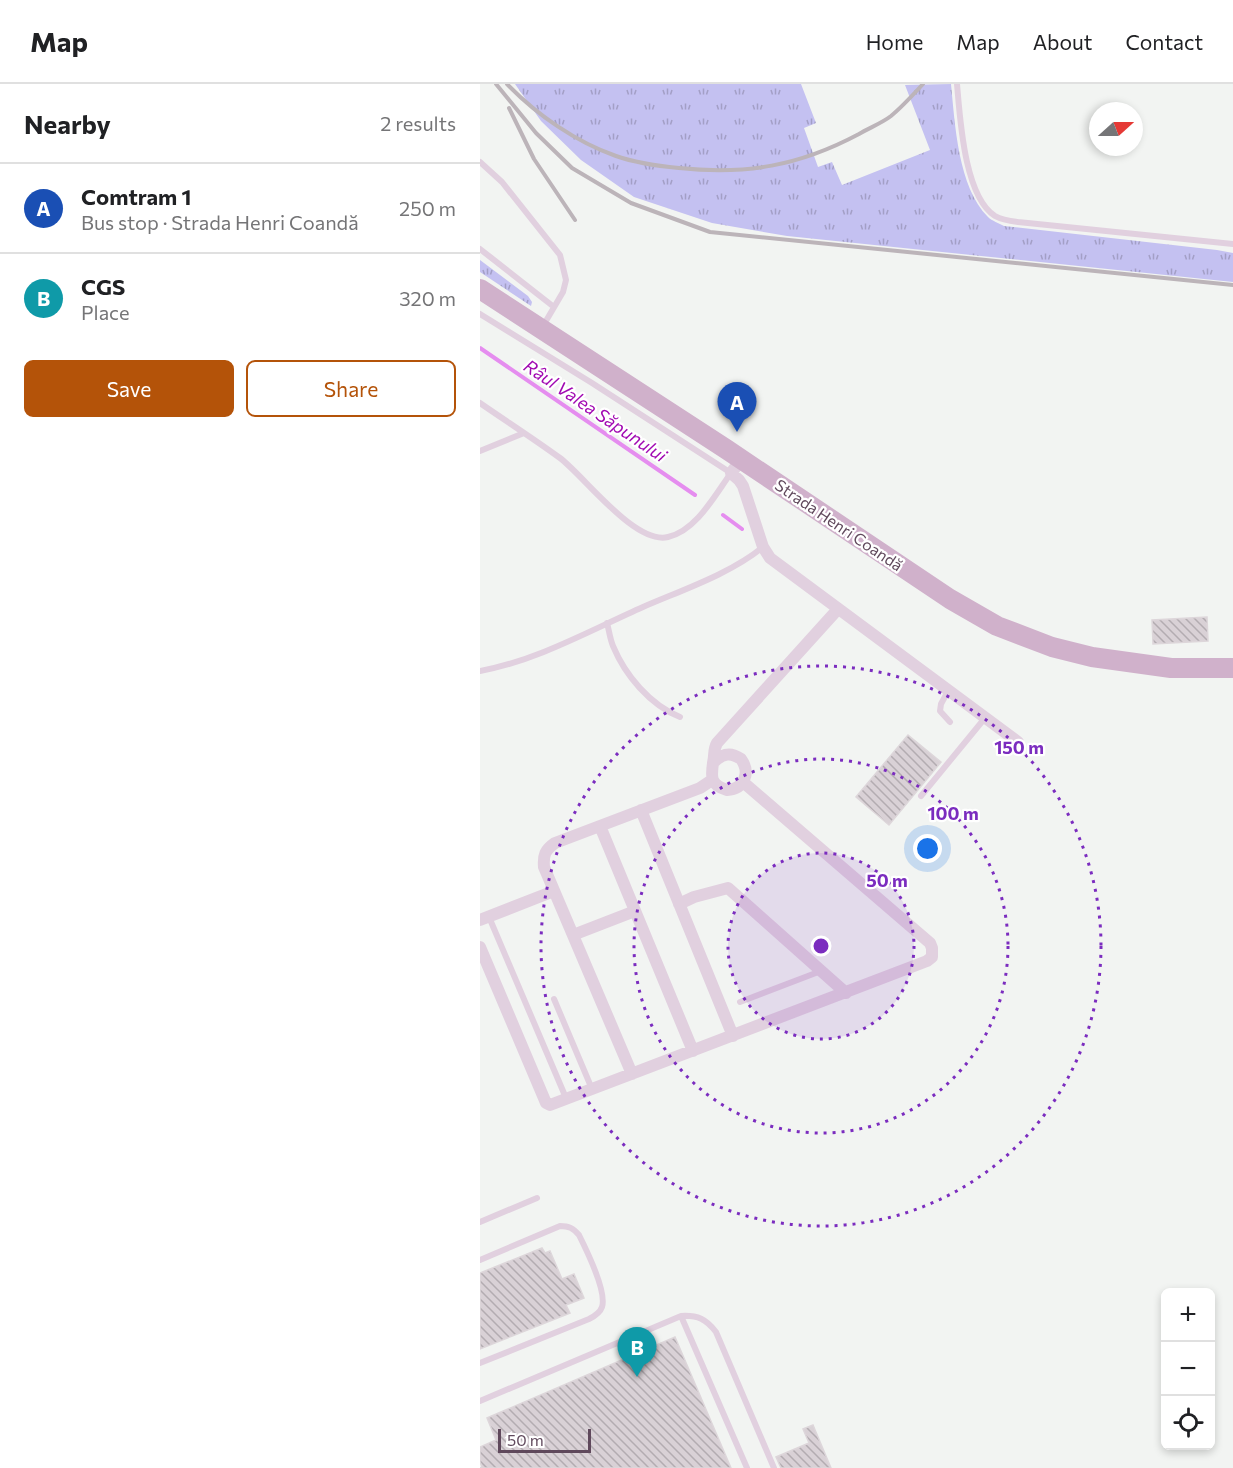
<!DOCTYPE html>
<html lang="en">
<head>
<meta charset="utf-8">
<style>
  body { margin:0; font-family:Commissioner,sans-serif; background:#f2f2f2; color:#202124 }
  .controls { position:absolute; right:18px; bottom:18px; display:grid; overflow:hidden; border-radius:9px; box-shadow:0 3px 9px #0003 }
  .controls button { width:54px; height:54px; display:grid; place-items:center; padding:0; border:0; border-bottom:2px solid #e0e0e0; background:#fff; color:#202124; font:30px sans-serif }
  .compass { position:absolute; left:609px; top:18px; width:54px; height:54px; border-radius:50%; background:#fff; box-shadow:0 3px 9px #0003; rotate:69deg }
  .scale { position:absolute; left:18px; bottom:15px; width:93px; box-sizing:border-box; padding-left:6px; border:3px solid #60495c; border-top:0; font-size:16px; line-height:21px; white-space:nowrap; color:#60495c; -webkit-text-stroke:4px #fff; paint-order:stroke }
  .you { position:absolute; left:448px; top:765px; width:21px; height:21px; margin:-15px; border:4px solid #fff; border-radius:50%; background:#1a73e8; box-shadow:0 0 0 9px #1a73e833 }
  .badge { display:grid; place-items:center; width:39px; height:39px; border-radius:50%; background:#b45309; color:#fff; font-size:20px; font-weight:700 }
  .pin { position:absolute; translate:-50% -50px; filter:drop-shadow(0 2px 3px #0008) }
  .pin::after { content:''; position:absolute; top:32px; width:21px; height:18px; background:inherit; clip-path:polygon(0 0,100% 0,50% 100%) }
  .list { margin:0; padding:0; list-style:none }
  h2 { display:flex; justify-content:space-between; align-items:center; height:78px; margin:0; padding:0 24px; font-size:26px }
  h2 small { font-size:20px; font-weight:400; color:#757577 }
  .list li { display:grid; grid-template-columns:39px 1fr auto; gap:18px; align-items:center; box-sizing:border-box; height:90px; padding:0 24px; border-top:2px solid #e0e0e0 }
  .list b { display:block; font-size:22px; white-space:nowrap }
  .list p { margin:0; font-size:20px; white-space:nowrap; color:#757577 }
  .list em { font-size:20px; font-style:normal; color:#757577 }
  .actions { display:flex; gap:12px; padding:18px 24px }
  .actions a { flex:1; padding:14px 0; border:2px solid #b45309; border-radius:9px; text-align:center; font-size:21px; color:#b45309 }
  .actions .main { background:#b45309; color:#fff }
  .icon { flex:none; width:33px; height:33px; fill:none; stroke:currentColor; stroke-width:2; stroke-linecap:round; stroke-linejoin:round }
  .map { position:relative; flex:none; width:753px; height:1384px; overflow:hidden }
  header { display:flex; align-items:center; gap:36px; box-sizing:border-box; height:84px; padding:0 30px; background:#fff; border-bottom:2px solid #e0e0e0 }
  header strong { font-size:28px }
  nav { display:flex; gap:33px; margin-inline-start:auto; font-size:21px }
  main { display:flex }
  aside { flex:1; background:#fff }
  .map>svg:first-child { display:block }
  .grass { fill:url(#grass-tufts) }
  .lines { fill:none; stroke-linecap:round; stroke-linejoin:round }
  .stream { stroke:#e58def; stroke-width:4 }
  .building { fill:url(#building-back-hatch); stroke:#ddd6da; stroke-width:1.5 }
  .lane { stroke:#e1d0df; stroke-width:6 }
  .street { stroke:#e1d0df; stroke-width:12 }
  .primary { stroke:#d0b1cb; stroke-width:20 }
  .rail { stroke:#bcb4b9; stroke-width:4 }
  .ring { fill:none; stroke:#7b2cbf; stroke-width:3; stroke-dasharray:3 6 }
  .labels { text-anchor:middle; stroke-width:4.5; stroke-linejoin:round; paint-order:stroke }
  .street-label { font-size:16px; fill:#60495c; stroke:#fff }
  .water-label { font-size:18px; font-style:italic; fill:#a109b2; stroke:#fff }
  .centre { fill:#7b2cbf; stroke:#fff; stroke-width:3 }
  .ring-label { font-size:18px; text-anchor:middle; font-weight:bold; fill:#7b2cbf; stroke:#fff; stroke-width:4.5; stroke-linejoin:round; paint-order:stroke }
</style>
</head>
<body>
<header>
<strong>Map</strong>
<nav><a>Home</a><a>Map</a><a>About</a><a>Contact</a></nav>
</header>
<main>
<aside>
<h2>Nearby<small>2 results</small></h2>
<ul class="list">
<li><span class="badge" style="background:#1a4fb4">A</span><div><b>Comtram 1</b><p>Bus stop · Strada Henri Coandă</p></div><em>250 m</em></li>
<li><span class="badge" style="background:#0f9aa8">B</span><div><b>CGS</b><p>Place</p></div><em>320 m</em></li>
</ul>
<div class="actions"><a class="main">Save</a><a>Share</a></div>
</aside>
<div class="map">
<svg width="753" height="1384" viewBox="0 0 753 1384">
  <defs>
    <pattern id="grass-tufts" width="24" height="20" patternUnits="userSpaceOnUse" patternTransform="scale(1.5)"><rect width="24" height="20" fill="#c4c1f1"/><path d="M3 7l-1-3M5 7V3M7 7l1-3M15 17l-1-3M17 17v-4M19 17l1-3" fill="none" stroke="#a39fc6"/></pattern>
    <pattern id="building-back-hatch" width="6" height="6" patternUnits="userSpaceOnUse" patternTransform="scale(1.5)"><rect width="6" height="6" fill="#d9d1d6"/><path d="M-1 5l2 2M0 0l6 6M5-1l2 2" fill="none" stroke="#b3acb1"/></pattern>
  </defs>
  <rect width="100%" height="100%" fill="#f2f4f2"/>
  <path class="grass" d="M35 0H321L336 39 324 44 338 83 352 78 362 101 450 66 425 1 471 0C475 40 478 103 508 133 512 137 519 139 524 142L737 166 753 169V198L307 152 232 139 154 113 101 76 61 37Z
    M0 176 48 212 52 218 51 222 0 188Z"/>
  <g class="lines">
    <path class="stream" d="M0 264 215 411
      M243 431 262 445"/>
  </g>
  <path class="building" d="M727 533 728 557 673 560 672 536Z
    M428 651 461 678 409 741 376 713Z
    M62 1164 65 1169 70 1167 82 1195 94 1190 104 1214 86 1221 90 1229 0 1265V1189Z
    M195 1253 251 1384H0L2 1383 0 1378V1363L16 1356 7 1334Z
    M333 1341 351 1384H301L296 1373 329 1359 323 1345Z"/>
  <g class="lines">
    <path class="lane" d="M477 0C480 33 484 112 515 132 522 136 530 137 538 138L753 160
      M0 78 22 98 80 171 86 196 83 208 63 242
      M0 165 74 223
      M0 230 112 299 251 389C235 411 216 447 188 453 155 461 105 393 80 374 54 355 26 337 0 319
      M0 367 44 349
      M127 539C129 546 130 555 133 562 145 591 170 621 200 633
      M0 587C56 577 111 546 163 523 202 506 250 490 283 463
      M468 607 461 620 460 627 470 638
      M441 712 505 634
      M9 833 86 1014
      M74 915 112 1005
      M260 918 341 887
      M0 1138 57 1114
      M0 1176 80 1142C89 1142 93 1144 99 1151 106 1165 127 1208 122 1223 120 1229 115 1232 109 1235L0 1279
      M201 1232 267 1384
      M0 1317 201 1232C218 1231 226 1235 236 1248L294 1384"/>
    <path class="street" d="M261 376 251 389 259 396 263 402 283 463 290 474 538 658
      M234 678C243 669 251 668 261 675 271 689 264 705 247 706 230 701 231 693 233 679 235 671 233 666 237 659L358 525
      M161 726 253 952
      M120 742 213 967
      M199 820 214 813 248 804 366 909
      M0 836 74 807
      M93 851 155 827
      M0 863 66 1019 70 1021 447 877 452 873V864L450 859 263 698
      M152 990 64 783C63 771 65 766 75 759L220 704 232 696"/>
    <path class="primary" d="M0 205 246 365 470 515 517 542 572 563 612 573 691 584H753"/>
    <path class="rail" d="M16 0 56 49 92 84 151 119 230 148 753 201
      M27 0C57 31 96 58 136 72 156 79 178 82 199 84 266 91 319 82 379 50 389 44 402 39 411 32 422 23 433 11 443 0
      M29 24 54 75 95 136"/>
  </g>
  <circle cx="341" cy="862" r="93" fill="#7b2cbf" fill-opacity=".12"/>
  <g class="ring">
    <circle cx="341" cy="862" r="93"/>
    <circle cx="341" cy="862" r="187"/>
    <circle cx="341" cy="862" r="280"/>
  </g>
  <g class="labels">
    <g class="street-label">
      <text transform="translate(359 441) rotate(34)" y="6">Strada Henri Coandă</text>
    </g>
    <g class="water-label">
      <text transform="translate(115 327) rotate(34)" y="6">Râul Valea Săpunului</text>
    </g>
  </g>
  <circle cx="341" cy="862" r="9" class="centre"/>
  <g class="ring-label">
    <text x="539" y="670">150 m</text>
    <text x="473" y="736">100 m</text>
    <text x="407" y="803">50 m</text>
  </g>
</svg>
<div class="controls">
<button>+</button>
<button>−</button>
<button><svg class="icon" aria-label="locate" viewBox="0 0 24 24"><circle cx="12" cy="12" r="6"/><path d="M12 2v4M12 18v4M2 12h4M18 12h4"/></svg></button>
</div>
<svg class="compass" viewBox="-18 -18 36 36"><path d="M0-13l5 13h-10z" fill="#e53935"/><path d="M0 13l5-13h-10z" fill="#757577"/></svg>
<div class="scale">50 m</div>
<div class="you"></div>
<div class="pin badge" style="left:257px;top:348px;background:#1a4fb4">A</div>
<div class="pin badge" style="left:157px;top:1293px;background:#0f9aa8">B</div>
</div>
</main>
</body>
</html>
